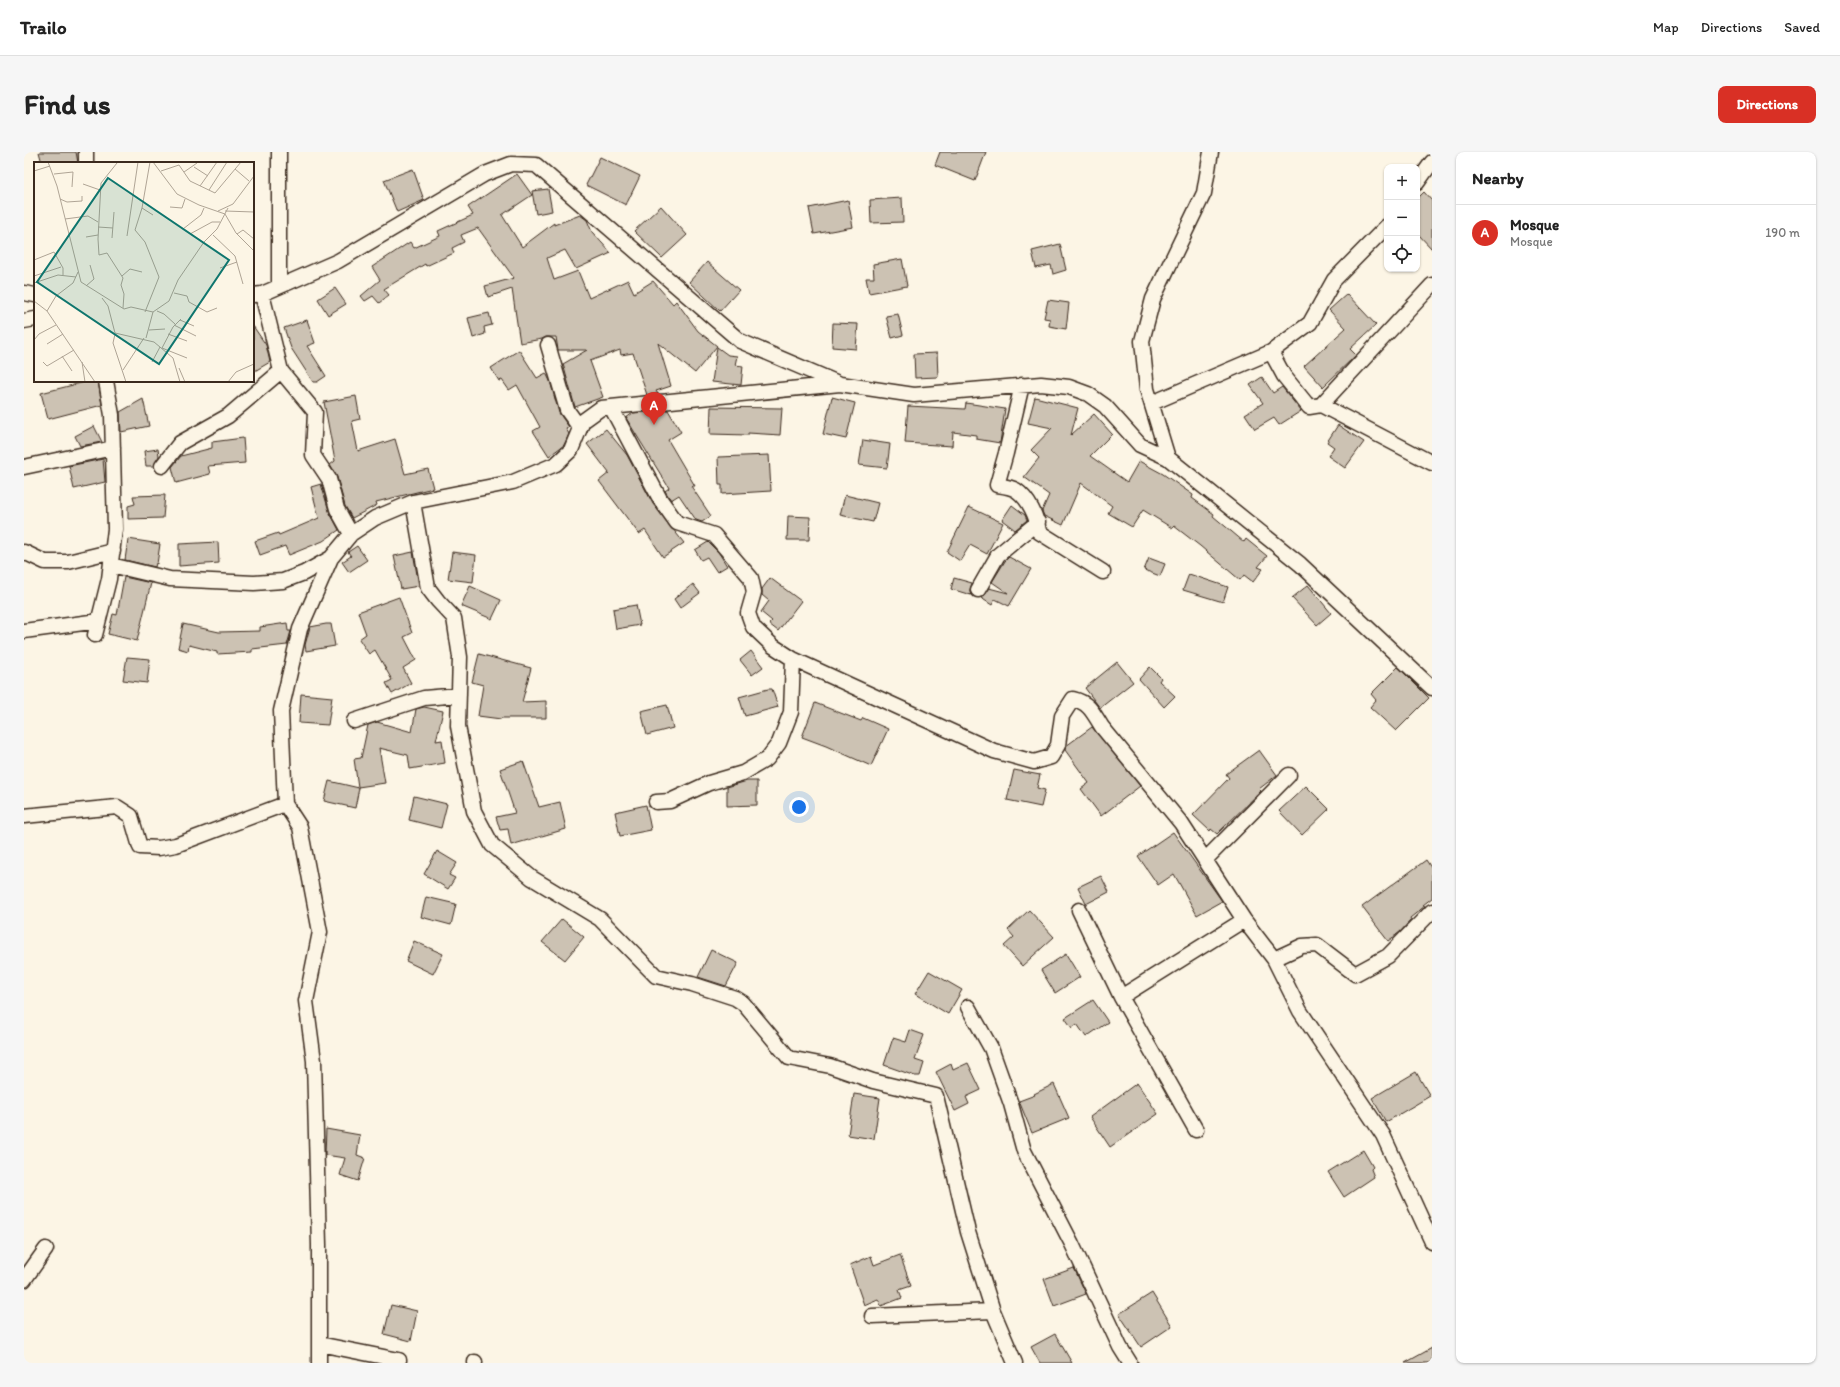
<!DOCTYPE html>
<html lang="en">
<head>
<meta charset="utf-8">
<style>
  body { margin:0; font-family:Itim,sans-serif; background:#f6f6f6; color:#222 }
  .controls { position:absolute; right:12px; top:12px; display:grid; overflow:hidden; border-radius:8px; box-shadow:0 1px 3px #0004 }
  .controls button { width:36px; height:36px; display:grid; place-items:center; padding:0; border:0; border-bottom:1px solid #e0e0e0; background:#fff; color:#222; font:20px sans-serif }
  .you { position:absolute; left:775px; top:655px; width:14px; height:14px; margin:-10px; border:3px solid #fff; border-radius:50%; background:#1a73e8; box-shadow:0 0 0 6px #1a73e833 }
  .badge { display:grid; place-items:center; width:26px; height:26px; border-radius:50%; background:#d93025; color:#fff; font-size:13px; font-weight:700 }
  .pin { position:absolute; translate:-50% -33px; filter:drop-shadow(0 1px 2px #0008) }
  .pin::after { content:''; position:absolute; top:21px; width:14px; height:12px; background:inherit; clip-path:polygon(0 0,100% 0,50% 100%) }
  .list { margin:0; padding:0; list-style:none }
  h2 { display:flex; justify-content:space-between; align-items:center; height:52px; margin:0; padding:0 16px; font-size:17px }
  h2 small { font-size:13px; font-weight:400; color:#767676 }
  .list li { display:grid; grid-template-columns:26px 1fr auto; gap:12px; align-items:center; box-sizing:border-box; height:56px; padding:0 16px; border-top:1px solid #e0e0e0 }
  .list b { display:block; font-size:15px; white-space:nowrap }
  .list p { margin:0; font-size:13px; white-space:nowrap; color:#767676 }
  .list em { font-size:13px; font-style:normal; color:#767676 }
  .icon { flex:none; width:22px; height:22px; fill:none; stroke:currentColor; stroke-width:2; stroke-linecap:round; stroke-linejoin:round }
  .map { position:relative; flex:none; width:1408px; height:1211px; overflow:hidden; border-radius:8px }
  header { display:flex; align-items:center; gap:24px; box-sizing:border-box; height:56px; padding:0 20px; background:#fff; border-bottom:1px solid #e0e0e0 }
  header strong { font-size:19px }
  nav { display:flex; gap:22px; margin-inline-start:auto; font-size:14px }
  .intro { display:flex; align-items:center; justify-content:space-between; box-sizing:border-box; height:96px; padding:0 24px }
  h1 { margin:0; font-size:28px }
  .button { padding:10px 18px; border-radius:8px; background:#d93025; color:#fff; font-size:14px; font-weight:700 }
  main { display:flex; gap:24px; padding:0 24px }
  aside { flex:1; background:#fff; border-radius:8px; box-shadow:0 1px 3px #0004 }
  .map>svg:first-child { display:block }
  .building { fill:#ccc2b3; stroke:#3b2a1e }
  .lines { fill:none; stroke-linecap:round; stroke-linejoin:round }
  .minor-casing { stroke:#3b2a1e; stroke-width:17 }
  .minor { stroke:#fcf5e5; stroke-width:14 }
  .inset-road { fill:none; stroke:#afa495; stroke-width:1 }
  .view { fill:#0f766e; fill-opacity:0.15; stroke:#0f766e; stroke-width:2 }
  .inset-edge { fill:none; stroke:#3b2a1e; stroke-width:2 }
</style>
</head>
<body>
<header>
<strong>Trailo</strong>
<nav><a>Map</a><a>Directions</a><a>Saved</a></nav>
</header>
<div class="intro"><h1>Find us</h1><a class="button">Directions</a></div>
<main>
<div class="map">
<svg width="1408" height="1211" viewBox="0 0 1408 1211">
  <rect width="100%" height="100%" fill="#fcf5e5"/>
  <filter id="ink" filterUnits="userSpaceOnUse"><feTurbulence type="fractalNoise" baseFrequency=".025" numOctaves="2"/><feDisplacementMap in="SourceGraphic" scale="8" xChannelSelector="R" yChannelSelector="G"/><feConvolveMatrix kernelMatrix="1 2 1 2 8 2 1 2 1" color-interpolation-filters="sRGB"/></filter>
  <g filter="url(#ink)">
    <path class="building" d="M15 0H52L54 11H18Z
      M916 0H962L951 29 911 13Z
      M576 5 616 24 602 53 562 33Z
      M389 17 400 48 373 60 360 28Z
      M493 22 508 43 478 63 498 95 530 71V73L556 63 563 68 568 80 587 101 552 117 541 98 523 106 530 128 554 119 565 146 604 128 610 141 629 129 649 152 652 149 674 179 693 194 671 221 634 191 647 234 632 239 634 242 623 243 609 201 597 203 596 198 566 209 579 245 551 255 539 212 563 198H534L532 185H522L518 187 496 191 488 137 464 145 461 134 490 126 454 76 437 83 440 90 428 96 430 101 402 114 401 112 360 137 365 143 355 151 349 144 341 149 337 144 356 128 348 115 386 90 390 96 416 84 414 79 449 63 444 55Z
      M524 37 528 59 512 62 508 39Z
      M1400 40 1408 49V97L1393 81V47Z
      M878 46 879 70 847 71 846 48Z
      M824 48 829 75 790 82 785 56Z
      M637 54 663 83 638 106 610 79Z
      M1036 92 1042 118 1029 122 1027 113 1012 116 1008 99Z
      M878 107 883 134 845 141 842 126H850L849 112Z
      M683 110 715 138 696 159 665 130Z
      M311 136 322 152 304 163 294 147Z
      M1323 142 1352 173 1326 197 1332 203 1299 235 1280 214 1322 176 1305 158Z
      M1024 148 1045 151 1042 177 1025 174 1026 167 1020 166Z
      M465 161 468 173 460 175 461 182 449 186 444 166Z
      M874 162 879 183 868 186 862 164Z
      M283 168 291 191 283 194 302 224 293 230H289L267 196 260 176Z
      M809 171 834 172 832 197 808 195Z
      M229 174 242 193 246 210 229 220Z
      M693 195 704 203 713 204 711 213 719 214 717 233 688 230Z
      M495 198 513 226 522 221 526 229 535 261 545 275 542 277 545 282 540 293 525 304 509 279 516 275 493 233 485 238 478 228 475 229 467 216Z
      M913 201 914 225 891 226 890 202Z
      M1238 225 1249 241 1258 235 1277 259 1255 273 1250 266 1231 277 1221 262 1239 251 1226 233Z
      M65 229H74L78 253 24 267 17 241Z
      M332 244 336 267 328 269 334 299 371 287 381 322 404 317 409 336 352 350 353 353 328 366 321 354 313 325 306 313 311 309 300 250Z
      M808 245 831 251 822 287 799 282Z
      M1011 245 1054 256 1047 283 1070 262 1088 282 1066 304 1103 330 1115 309 1139 322 1169 343 1168 346 1190 362 1189 364 1220 390 1222 387 1243 404 1234 415 1239 417 1229 430 1220 423 1216 428 1176 394 1150 374 1148 376 1119 358 1108 375 1084 361 1088 354 1057 331 1039 373 1020 364 1018 359 1025 343 1000 325 1015 306 1007 298 1028 276 1004 271Z
      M119 247 125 274 97 280 96 260Z
      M942 251 981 257 976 291 952 287V283L929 280 928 294 881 291 884 254 941 257Z
      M687 255 758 256 756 283 724 281V283L686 282Z
      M644 258 657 280 644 288 671 334H667L687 364 678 370 672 368 655 343 647 348 641 339 645 336 602 266 609 261Z
      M1314 273 1340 290 1321 316 1304 304 1310 295 1303 290Z
      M70 274 78 290 56 294 51 284Z
      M582 277 603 303 629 352 660 391 639 405 621 378 615 382 575 329 585 321 563 292Z
      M219 286 221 311 184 314 186 322 152 331 148 315 157 304 188 296V290Z
      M839 288 866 292 863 316 835 313Z
      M134 297 135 304 130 314H122L120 299Z
      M745 303 747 339 698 342V333H695L694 305Z
      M79 307 81 330 50 337 45 314Z
      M297 332 305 359 315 378 299 389 265 403 261 394 236 403 231 389 254 381 255 383 295 366 287 335Z
      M141 343 139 366 104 367V354L111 352 109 344Z
      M821 343 854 351 849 370 816 363Z
      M988 353 1001 363 1003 368 991 378 978 368Z
      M945 355 979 371 963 402 946 393 936 409 923 400Z
      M764 364 786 365 785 388H763Z
      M104 387 136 392 133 412 132 411 131 415 101 408Z
      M194 390 195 411 155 414V392Z
      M684 390 695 401 703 414 693 420 683 405 677 408 671 398Z
      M333 394 343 408 325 420 318 410 327 404 324 400Z
      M389 400 395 434 377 437 370 404Z
      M428 400 452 403 449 430 424 427Z
      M985 405 1007 417 985 454 971 447 968 453 957 446 965 436 984 441 968 430 981 409Z
      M1125 406 1141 412 1136 424 1120 418Z
      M1165 422 1204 435 1199 450 1159 438Z
      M100 425 127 431 113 489 84 482 89 462 93 463Z
      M746 426 777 449 754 479 745 472 748 469 737 460 745 449 738 443V437Z
      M930 426 948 431 946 438 947 443 927 437Z
      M669 432 676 441 656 456 650 447Z
      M1284 433 1307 461 1293 473 1268 446Z
      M446 434 477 448 468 467 437 454Z
      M375 445 388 481 380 485 392 508 379 516 387 531 368 542 362 531 368 528 351 498 345 502 335 487 342 482 334 460Z
      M612 453 616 473 592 477 589 457Z
      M263 471 264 479H267L263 493 228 497V500L193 502V500L165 493 164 499 154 496 159 472 195 480 236 479V475Z
      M302 472H307L311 494 282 499 281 493 286 475Z
      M727 499 739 515 728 523 716 508Z
      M455 502 507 516 498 550 522 549V566H477V567L454 564 459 533 448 530Z
      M103 505 126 507 123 531 99 528Z
      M1093 510 1109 530 1076 556 1061 536Z
      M1126 515 1137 526 1135 529 1151 544 1140 555 1115 527Z
      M1374 515 1405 546 1372 579 1346 555 1352 548 1347 542Z
      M744 537H748L754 555 721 564 715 545Z
      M277 542 308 545 304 573 275 571Z
      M791 551 837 569 839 566 864 577 847 614 802 594 778 585Z
      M643 553 649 576 623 583 617 559Z
      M400 555 419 559 412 589 418 588 421 611 386 617 384 603 355 596 361 631 334 635 330 607 337 606 344 573 353 570 388 580 392 557Z
      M1068 575 1116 634 1077 664 1057 637 1065 631 1041 598 1042 594Z
      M1235 598 1253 623 1235 637 1237 639 1193 682 1187 677 1186 679 1169 663 1205 626 1202 622Z
      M499 609 515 655 536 650 542 677 487 693 484 677 476 678 472 665 491 661 476 617Z
      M990 618 1016 623 1013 636 1021 638 1017 655 983 648Z
      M305 629 335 636 331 656 300 649Z
      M723 629H733V653L703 654V635Z
      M1282 634 1305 657 1278 683 1255 659Z
      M390 644 423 652 417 676 385 668Z
      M622 653 627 678 596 684 591 660Z
      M1149 680 1198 749 1173 763 1150 722 1134 733 1114 704Z
      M413 699 433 711 425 723 431 726 424 737 400 722Z
      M1402 708 1408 717V746L1399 753 1401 754 1386 766 1387 768 1376 780 1364 789 1338 755Z
      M1077 724 1085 740 1062 752 1054 735Z
      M402 745 432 752 427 773 397 765Z
      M1005 758 1030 785 998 814 980 794 990 785 984 778Z
      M538 767 560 785 541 808 518 790Z
      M390 789 419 802 409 822 382 809Z
      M687 798 714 811 702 834 674 825Z
      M1042 802 1056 825 1031 841 1017 818Z
      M905 819 938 838 924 862 891 842Z
      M1069 848 1084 870 1062 885 1053 872 1048 876 1041 866Z
      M886 878 900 883 891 908 900 911 896 924H891L860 913 869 886 882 890Z
      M944 911 957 938 942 945 945 952 931 959 912 920 927 912 929 918Z
      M1392 920 1406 944 1362 970 1348 946Z
      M1113 931 1134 962 1086 995 1066 965Z
      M1030 932 1045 966 1008 981 995 949 1011 943 1010 942Z
      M830 942 856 946 850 987 824 983Z
      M302 977 336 983 333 1003 341 1006 334 1029 316 1023 321 1006 301 1003Z
      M1339 998 1349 1015 1347 1017 1350 1025 1320 1045 1304 1020Z
      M876 1103 887 1134 875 1138 878 1146 857 1154 854 1147 840 1153 826 1113 847 1104 850 1113Z
      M1050 1116 1062 1142 1030 1154 1020 1127Z
      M1128 1141 1148 1174 1117 1195 1095 1162Z
      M367 1153 393 1159 387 1189 360 1182Z
      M1031 1182 1048 1211H1016L1007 1195Z
      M1408 1196V1211H1381Z"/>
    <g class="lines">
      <defs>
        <path id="minor" d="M62 0V11
          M255 0V134
          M1393 31 1408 10
          M0 141 11 143
          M238 142 257 219 291 260 289 303 305 327 313 357 327 382
          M229 143 238 142 314 109 461 22 487 12 512 13 716 189 814 231
          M0 169 11 167
          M524 193 543 258 556 276
          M1247 200 1260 224 1285 255 1297 253 1408 311
          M998 233 982 301 973 333C979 334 987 335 992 338 1005 347 1013 365 1015 380L1079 420
          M1128 251 1247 200 1286 171 1310 128 1363 74
          M1297 253 1408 133
          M587 255 636 347 653 371 690 383 727 426 730 440 724 461 729 475 749 494 769 507 970 599 1010 610 1027 605 1034 593 1038 564 1049 547C1066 551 1069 561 1078 575L1157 671 1220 768 1250 807 1276 859 1359 983 1408 1090
          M1144 306 1123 237 1118 189 1129 147 1180 41 1187 0
          M138 314 156 291 204 264 257 219
          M0 315 89 296
          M389 350 404 436 414 449 430 466 436 505 434 574 450 659 468 693 508 726 576 767 632 824 668 832 711 846 719 851 765 906 806 914 849 929 912 944 944 1080 969 1159 991 1211
          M0 400 21 410H44L89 399
          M87 413 146 427 230 431 259 429 280 421 307 406
          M954 438 974 403 1014 370
          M0 479 74 469
          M71 483 85 427 91 377 88 263 82 229
          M330 569 400 546 435 543
          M632 650 646 649 685 631 719 621 743 607 755 591 767 560 769 507
          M0 664 93 655 107 664 116 695 135 696 152 693 261 652
          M1181 708 1265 623
          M1055 758 1097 845 1172 978
          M1250 807 1278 794 1293 793 1331 822 1364 804 1408 759
          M1097 845 1220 768
          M944 855 967 896 987 952 1000 999 1048 1092 1096 1195 1106 1211
          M0 1128 22 1097
          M848 1164 969 1159
          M295 1192 375 1208
          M295 1211V1093L290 909 282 849 296 780 276 675 261 652 257 559 276 477 307 406 327 382 351 366 389 350 489 330 532 312 547 298 559 269 577 256 816 232 890 243 1017 232 1045 235 1064 242 1081 254 1116 293 1144 306 1276 412 1408 536
          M451 1211V1210"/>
      </defs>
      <use href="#minor" class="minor-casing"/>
      <use href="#minor" class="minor"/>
    </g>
  </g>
  <g transform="translate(10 10)">
    <rect width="220" height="220" fill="#fcf5e5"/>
    <path class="inset-road" d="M14 0 23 24 47 120 90 147 97 145 119 150 135 139 144 118 170 80 183 67 194 46M119 0 143 32 165 43 191 52 202 71 220 89M83 1 67 21 64 77 65 93 73 91 89 116 87 123 90 132 89 146M160 5 174 14M201 7 215 19M0 9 16 4M127 9 145 3 156 19 181 31 207 0M150 10 163 1M20 12 39 10 38 25M49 22 66 28M166 24 183 0M175 28 193 0M26 37 33 40 48 39V34M136 45 148 46 151 37M108 46 119 53M184 49 199 42 220 14M191 49 220 50M31 57 54 54 64 60M64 65 79 66M149 67 167 53 170 46M156 72 178 60H186M203 72 209 68 220 77M179 73 201 94 209 122M93 74 104 0M52 75 64 73M78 76 80 50M0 98 20 90 29 106V113M186 106 203 100M44 110 39 121 22 134 13 149 61 220M0 114 27 105M88 114 96 107 108 110M0 121 24 113 42 115M52 124 60 117 56 103M140 131 153 134 155 140 173 150 183 146M68 136 74 144 81 171 120 180 139 196 146 220M0 139 13 149M123 149 130 152 141 162M111 150 125 115 111 80 101 68 108 46 116 0M146 158 160 164M140 163 162 174M115 168 131 167M81 172 79 181 92 220M134 172 153 179M112 176 119 150M0 178 5 172 22 163M13 182 29 172M128 186 139 165 147 157M128 186 153 196M28 194 38 209M9 200 13 204 40 188M48 200 51 220M118 200 126 185M145 206 151 220M89 208 110 176M194 220 202 210 220 202"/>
    <path class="view" d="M74 16 195 98 125 202 3 120Z"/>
    <rect width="220" height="220" class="inset-edge"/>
  </g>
</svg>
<div class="controls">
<button>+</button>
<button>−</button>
<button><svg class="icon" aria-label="locate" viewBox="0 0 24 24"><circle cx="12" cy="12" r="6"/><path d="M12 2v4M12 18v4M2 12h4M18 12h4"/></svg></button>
</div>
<div class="you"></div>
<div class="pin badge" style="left:630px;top:273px">A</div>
</div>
<aside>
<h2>Nearby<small></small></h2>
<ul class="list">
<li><span class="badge">A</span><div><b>Mosque</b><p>Mosque</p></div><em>190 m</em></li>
</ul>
</aside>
</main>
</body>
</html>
